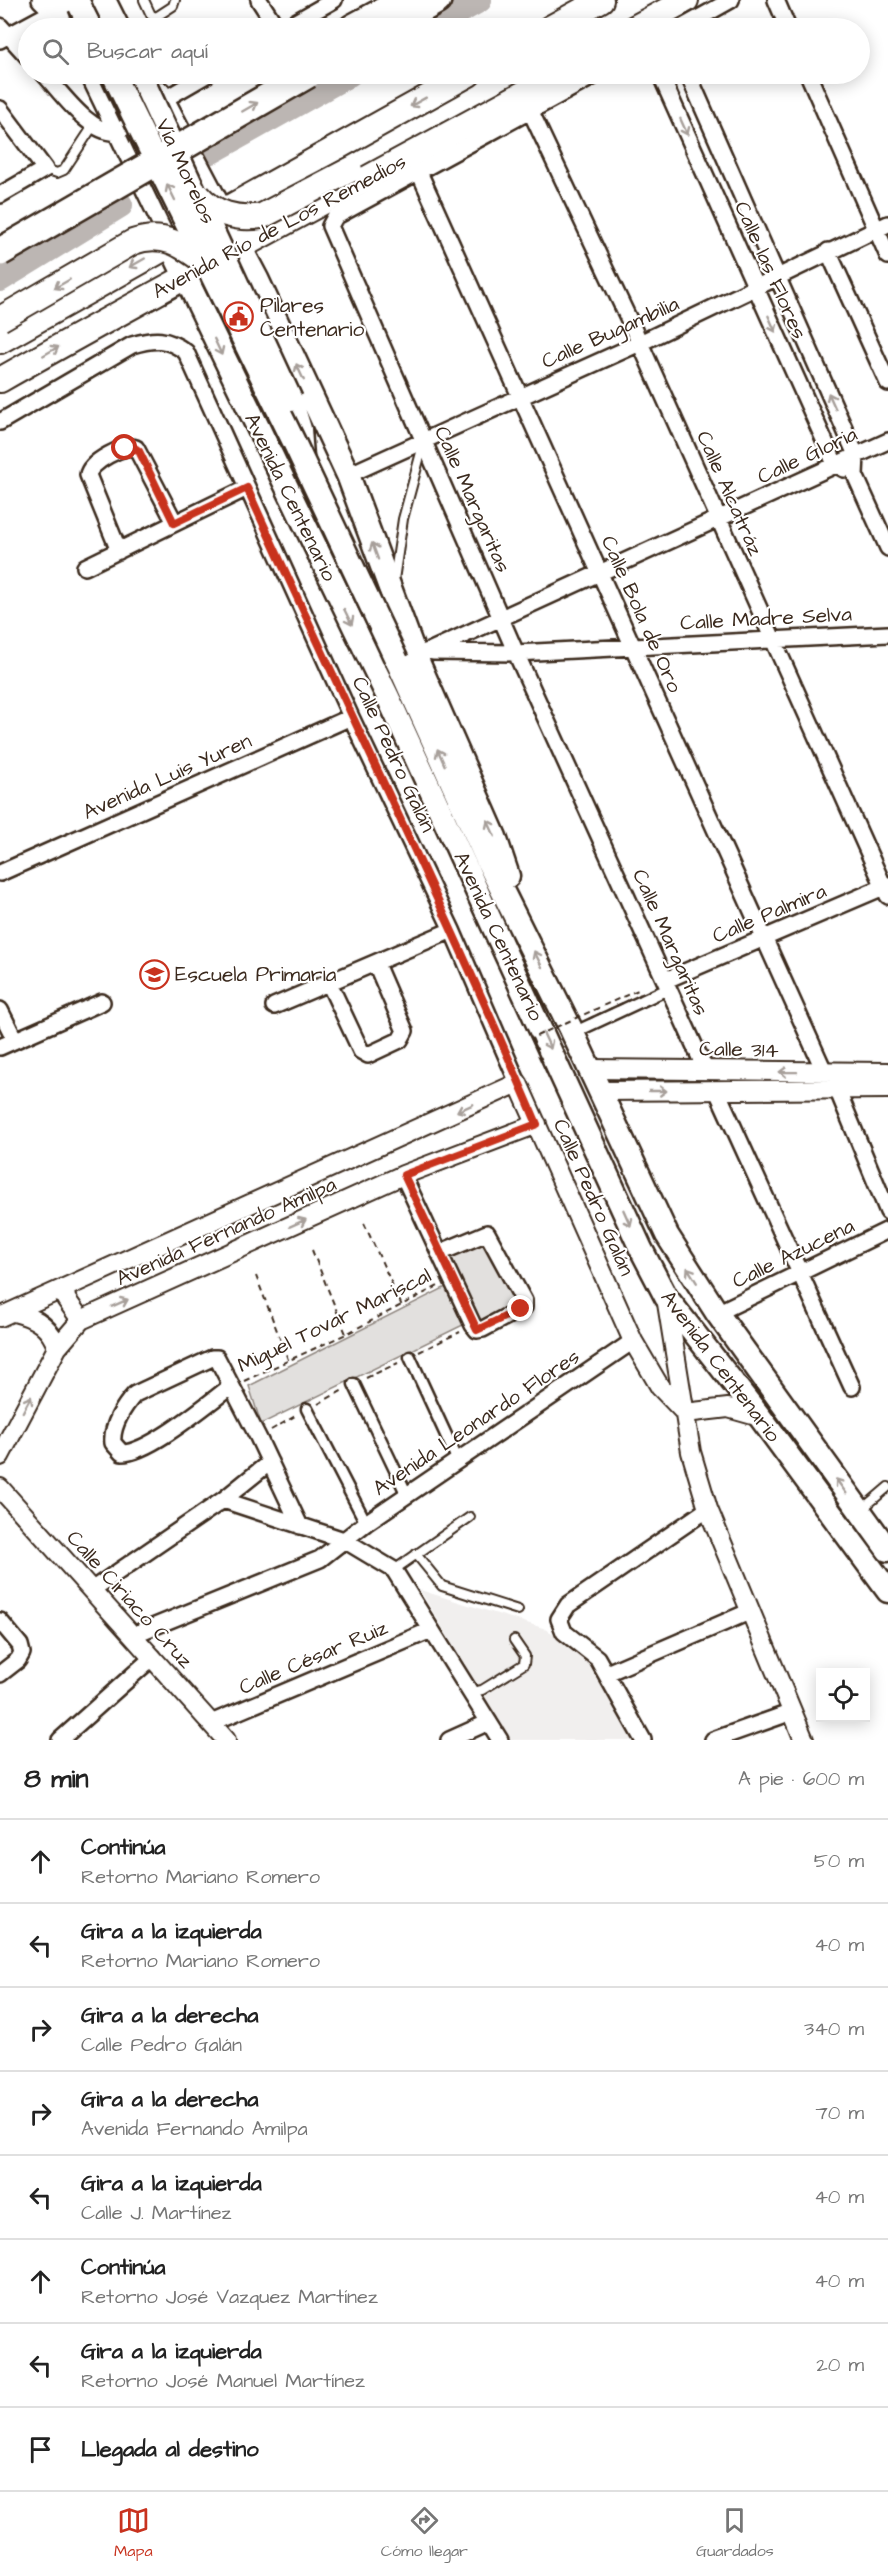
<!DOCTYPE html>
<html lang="es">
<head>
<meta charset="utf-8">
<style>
  body { margin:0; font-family:"Architects Daughter",sans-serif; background:#f6f6f6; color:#222 }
  .controls { position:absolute; right:18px; bottom:18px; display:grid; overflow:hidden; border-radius:0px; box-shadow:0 3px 15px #0003 }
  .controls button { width:54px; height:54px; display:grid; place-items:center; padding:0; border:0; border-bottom:2px solid #e0e0e0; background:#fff; color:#222; font:30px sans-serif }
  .stop { position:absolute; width:18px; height:18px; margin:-14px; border:4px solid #c8321e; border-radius:50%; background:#fff }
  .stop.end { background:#c8321e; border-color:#fff; box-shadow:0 2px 6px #0008 }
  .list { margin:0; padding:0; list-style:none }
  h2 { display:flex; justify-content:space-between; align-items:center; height:78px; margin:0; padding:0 24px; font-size:26px }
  h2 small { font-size:20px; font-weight:400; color:#767676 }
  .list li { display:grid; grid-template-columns:39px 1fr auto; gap:18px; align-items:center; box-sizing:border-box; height:84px; padding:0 24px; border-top:2px solid #e0e0e0 }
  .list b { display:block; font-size:22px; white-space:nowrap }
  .list p { margin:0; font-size:20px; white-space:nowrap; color:#767676 }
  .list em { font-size:20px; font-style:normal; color:#767676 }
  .icon { flex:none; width:33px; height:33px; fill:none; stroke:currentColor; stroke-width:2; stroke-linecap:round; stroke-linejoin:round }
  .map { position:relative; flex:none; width:888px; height:1740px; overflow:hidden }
  .search { position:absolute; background:#fff; box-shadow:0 3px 15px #0003; left:18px; right:18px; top:18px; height:66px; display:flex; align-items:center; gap:15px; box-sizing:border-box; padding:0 21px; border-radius:33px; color:#767676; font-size:22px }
  .sheet { height:750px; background:#fff }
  nav { display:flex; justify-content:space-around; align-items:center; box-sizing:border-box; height:84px; border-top:2px solid #e0e0e0; background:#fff; font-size:16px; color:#767676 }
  nav a { display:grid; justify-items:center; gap:3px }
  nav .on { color:#c8321e }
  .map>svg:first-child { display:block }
  .built { fill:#f1efee }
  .green { fill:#e2e0de; stroke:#8e857e; stroke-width:1.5 }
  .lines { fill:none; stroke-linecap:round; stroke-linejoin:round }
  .river { stroke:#bcb6b3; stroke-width:26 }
  .service-casing { stroke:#3b2a1e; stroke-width:12 }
  .pedestrian-casing { stroke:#3b2a1e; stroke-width:15 }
  .minor-casing { stroke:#3b2a1e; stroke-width:20 }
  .tertiary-casing { stroke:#3b2a1e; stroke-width:22 }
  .primary-casing { stroke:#3b2a1e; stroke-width:27 }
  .trunk-casing { stroke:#3b2a1e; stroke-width:28 }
  .motorway-casing { stroke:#3b2a1e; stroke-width:32 }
  .path { stroke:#3b2a1e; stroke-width:2; stroke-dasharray:6 4.5; stroke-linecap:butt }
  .service { stroke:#fff; stroke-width:8 }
  .pedestrian { stroke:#fff; stroke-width:10 }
  .minor { stroke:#fff; stroke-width:15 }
  .tertiary { stroke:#fff; stroke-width:18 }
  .primary { stroke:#fff; stroke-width:22 }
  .trunk { stroke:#fff; stroke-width:24 }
  .motorway { stroke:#fff; stroke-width:27 }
  .primary-bridge-casing { stroke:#3b2a1e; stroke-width:27; stroke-linecap:butt }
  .trunk-bridge-casing { stroke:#3b2a1e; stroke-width:28; stroke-linecap:butt }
  .motorway-bridge-casing { stroke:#3b2a1e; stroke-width:32; stroke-linecap:butt }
  .path-bridge { stroke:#3b2a1e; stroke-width:2; stroke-dasharray:6 4.5; stroke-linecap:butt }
  .primary-bridge { stroke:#fff; stroke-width:22 }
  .trunk-bridge { stroke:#fff; stroke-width:24 }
  .motorway-bridge { stroke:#fff; stroke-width:27 }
  .oneway { stroke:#a79f9a }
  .route { stroke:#c8321e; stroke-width:8 }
  .labels { text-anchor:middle; stroke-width:4.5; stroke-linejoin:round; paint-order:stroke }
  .street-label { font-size:21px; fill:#3b2a1e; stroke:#fff }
  .poi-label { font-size:21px; fill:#3b2a1e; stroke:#fff; text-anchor:start }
</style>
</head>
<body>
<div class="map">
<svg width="888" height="1740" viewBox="0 0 888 1740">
  <rect width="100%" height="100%" fill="#fff"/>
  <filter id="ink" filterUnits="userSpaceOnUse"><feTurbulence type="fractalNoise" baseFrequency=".0167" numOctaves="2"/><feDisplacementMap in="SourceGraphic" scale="12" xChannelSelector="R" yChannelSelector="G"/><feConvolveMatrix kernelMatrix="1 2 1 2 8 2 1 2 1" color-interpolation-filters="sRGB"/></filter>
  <g filter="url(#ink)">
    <path class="built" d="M420 1590 543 1628 576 1646 603 1676 636 1740H510Z"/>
    <path class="green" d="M493 1232 526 1302 477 1323 475 1319 261 1424 249 1386 458 1281 446 1252Z"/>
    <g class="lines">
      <path class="river" d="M429 28 479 0
        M212 151 349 74
        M0 279 120 205"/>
      <defs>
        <path id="service" d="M144 0 151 15 156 17 173 6 175 0
          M45 169 57 173 64 170 93 126
          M394 580 403 519 423 445
          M861 1510 888 1487
          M416 1554 442 1586 518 1610
          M394 1570 470 1517
          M472 1692 482 1690 524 1664 525 1656 514 1640"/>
        <path id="pedestrian" d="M573 1033 670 988
          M410 1357 458 1461
          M354 1384 407 1495
          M307 1409 366 1523"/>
        <path id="minor" d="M40 0 48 8 59 10
          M55 0 66 28
          M259 0 277 28
          M776 0 788 28
          M0 26 28 57
          M285 28 334 0
          M681 28 731 0
          M0 40 74 0
          M44 74C61 92 91 136 118 132L163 100 208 74
          M88 74 170 244
          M598 74 335 217 330 226 516 653 706 1071
          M660 74 835 464 844 469
          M688 74 856 455 855 475 888 548
          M808 74 888 256
          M0 109 45 169 0 195
          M530 110 640 343 888 896
          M419 172 825 1073
          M828 251 888 383
          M0 422 132 345C155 338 167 338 186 352L351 717 452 930 518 1083
          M348 475 640 343 888 224
          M119 551 88 475C90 462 124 444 136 448L175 523
          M85 567 247 488
          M433 652 516 653 888 634
          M415 655 429 651 888 441
          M0 873 351 717
          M666 980 888 885
          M329 983 361 1051 368 1055 400 1040 405 1031 376 964
          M274 1006 452 930
          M0 1010 15 1040
          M0 1047 102 1002
          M837 1089 888 1212
          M717 1091 852 1387
          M403 1175 473 1325 477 1330 483 1329 524 1307V1301L487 1233 439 1253
          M717 1313 888 1230
          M230 1387C207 1404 149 1453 122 1453L113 1443C111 1426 124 1406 135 1394L212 1358H217L258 1437 300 1526
          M223 1500 344 1540 394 1570 500 1740
          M93 1589 223 1500 270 1462
          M0 1621 20 1645 22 1653 18 1660 0 1674
          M133 1635 320 1559 366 1523 633 1341
          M607 1673 751 1611
          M211 1723 431 1630
          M60 1740 153 1657
          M449 1740 489 1722
          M643 1740 597 1658 564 1632 559 1619 568 1605 708 1509
          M713 1740 792 1712"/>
        <path id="tertiary" d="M590 1069 888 1072
          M600 1091 888 1089
          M65 1289 66 1299 81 1320
          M666 1297 691 1452 708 1509 804 1740
          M14 1312C35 1317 51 1327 57 1348
          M0 1317 518 1083 633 1341 660 1387 685 1413
          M685 1413 728 1408 760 1417
          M0 1456 57 1348 81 1320 403 1175 537 1124
          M0 1488 226 1740"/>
        <path id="primary" d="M77 0 91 28
          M159 93 257 279 348 475 415 655 495 837 508 876
          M170 245 388 697 641 1249 666 1297 760 1417 888 1591
          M291 400 300 429 302 457
          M397 661 487 860 570 1027 667 1235 717 1313 888 1550"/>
        <path id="trunk" d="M550 28 601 0
          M634 28 686 0
          M0 341 170 245 223 211 469 74
          M0 380C185 275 373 176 559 74"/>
        <path id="motorway" d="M391 26 437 0
          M353 28 405 0"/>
      </defs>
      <use href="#service" class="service-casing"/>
      <use href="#pedestrian" class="pedestrian-casing"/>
      <use href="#minor" class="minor-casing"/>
      <use href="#tertiary" class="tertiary-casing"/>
      <use href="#primary" class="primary-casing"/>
      <use href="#trunk" class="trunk-casing"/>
      <use href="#motorway" class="motorway-casing"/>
      <path class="path" d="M364 1223 402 1306
        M312 1250 346 1334
        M256 1276 289 1362
        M419 1352 460 1332
        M366 1378 398 1363
        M244 1381 346 1334 438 1286
        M318 1404 345 1389
        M271 1430 297 1415"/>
      <use href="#service" class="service"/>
      <use href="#pedestrian" class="pedestrian"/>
      <use href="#minor" class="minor"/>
      <use href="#tertiary" class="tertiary"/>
      <use href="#primary" class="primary"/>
      <use href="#trunk" class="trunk"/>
      <use href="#motorway" class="motorway"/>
      <defs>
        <path id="primary-bridge" d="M104 0 118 28
          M113 74 293 440 397 661
          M140 74 291 400"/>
        <path id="trunk-bridge" d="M198 195C213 214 238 220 262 216L350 170
          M0 319 133 242C163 231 182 245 206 263"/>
        <path id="motorway-bridge" d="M0 252 308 74"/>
      </defs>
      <use href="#primary-bridge" class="primary-bridge-casing"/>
      <use href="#trunk-bridge" class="trunk-bridge-casing"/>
      <use href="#motorway-bridge" class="motorway-bridge-casing"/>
      <path class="path-bridge" d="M547 1072 532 1038 638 990 640 995 584 1021"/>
      <use href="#primary-bridge" class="primary-bridge"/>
      <use href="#trunk-bridge" class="trunk-bridge"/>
      <use href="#motorway-bridge" class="motorway-bridge"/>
    </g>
    <defs><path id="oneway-shaft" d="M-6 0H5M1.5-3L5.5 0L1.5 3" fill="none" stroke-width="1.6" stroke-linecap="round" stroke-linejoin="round" transform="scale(1.5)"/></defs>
    <g class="oneway">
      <use href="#oneway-shaft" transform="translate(418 102) rotate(151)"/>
      <use href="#oneway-shaft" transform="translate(250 107) rotate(-30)"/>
      <use href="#oneway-shaft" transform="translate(684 127) rotate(66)"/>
      <use href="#oneway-shaft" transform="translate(171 192) rotate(-116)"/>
      <use href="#oneway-shaft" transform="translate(137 263) rotate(150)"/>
      <use href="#oneway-shaft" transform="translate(62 284) rotate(150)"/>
      <use href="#oneway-shaft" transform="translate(772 324) rotate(66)"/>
      <use href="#oneway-shaft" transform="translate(218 347) rotate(65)"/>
      <use href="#oneway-shaft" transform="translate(51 351) rotate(-30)"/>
      <use href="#oneway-shaft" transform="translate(300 372) rotate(-115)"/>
      <use href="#oneway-shaft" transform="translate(832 401) rotate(-114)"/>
      <use href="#oneway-shaft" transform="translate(375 551) rotate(-110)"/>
      <use href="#oneway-shaft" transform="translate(348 617) rotate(64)"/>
      <use href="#oneway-shaft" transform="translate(441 757) rotate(-114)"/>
      <use href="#oneway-shaft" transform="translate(491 828) rotate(-114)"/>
      <use href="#oneway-shaft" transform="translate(538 959) rotate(-116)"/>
      <use href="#oneway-shaft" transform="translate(547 1041) rotate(65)"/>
      <use href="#oneway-shaft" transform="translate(788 1072) rotate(-179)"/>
      <use href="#oneway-shaft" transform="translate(658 1091)"/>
      <use href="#oneway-shaft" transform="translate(465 1108) rotate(156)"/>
      <use href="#oneway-shaft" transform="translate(627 1218) rotate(66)"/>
      <use href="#oneway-shaft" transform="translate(298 1223) rotate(-24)"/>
      <use href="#oneway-shaft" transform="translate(692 1275) rotate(-122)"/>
      <use href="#oneway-shaft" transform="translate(120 1303) rotate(-24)"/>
      <use href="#oneway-shaft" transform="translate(27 1404) rotate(-62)"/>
      <use href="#oneway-shaft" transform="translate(841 1486) rotate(-126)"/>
    </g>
  </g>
  <g class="lines" filter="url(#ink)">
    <path class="route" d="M125 448 132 446 139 451 174 523 247 488C343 700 446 910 537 1124L404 1175 477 1330 521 1309"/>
  </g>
  <defs>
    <symbol id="civic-ring" viewBox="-11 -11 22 22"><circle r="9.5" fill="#fff" stroke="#c8321e" stroke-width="1.5"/><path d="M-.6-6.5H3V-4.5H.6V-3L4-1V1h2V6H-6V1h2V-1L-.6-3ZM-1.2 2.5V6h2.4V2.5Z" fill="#c8321e"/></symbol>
    <symbol id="school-ring" viewBox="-11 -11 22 22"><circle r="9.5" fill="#fff" stroke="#c8321e" stroke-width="1.5"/><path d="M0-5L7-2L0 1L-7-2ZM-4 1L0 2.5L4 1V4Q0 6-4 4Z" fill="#c8321e"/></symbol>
  </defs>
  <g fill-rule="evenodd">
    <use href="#civic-ring" x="222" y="300" width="33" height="33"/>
    <use href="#school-ring" x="138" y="958" width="33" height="33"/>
  </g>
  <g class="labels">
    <g class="street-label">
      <text transform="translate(186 171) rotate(65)" y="7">Vía Morelos</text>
      <text transform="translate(279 226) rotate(-28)" y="7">Avenida Río de Los Remedios</text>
      <text transform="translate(771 270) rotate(66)" y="7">Calle las Flores</text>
      <text transform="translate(610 332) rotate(-24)" y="7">Calle Bugambilia</text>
      <text transform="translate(807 455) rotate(-25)" y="7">Calle Gloria</text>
      <text transform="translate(730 493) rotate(66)" y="7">Calle Alcatráz</text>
      <text transform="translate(291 497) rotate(64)" y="7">Avenida Centenario</text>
      <text transform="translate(473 499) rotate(66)" y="7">Calle Margaritas</text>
      <text transform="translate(642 614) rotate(66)" y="7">Calle Bola de Oro</text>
      <text transform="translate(766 618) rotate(-3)" y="7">Calle Madre Selva</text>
      <text transform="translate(394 754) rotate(65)" y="7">Calle Pedro Galán</text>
      <text transform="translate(167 776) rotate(-24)" y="7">Avenida Luis Yuren</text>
      <text transform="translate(769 913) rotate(-23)" y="7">Calle Palmira</text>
      <text transform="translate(499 936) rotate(65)" y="7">Avenida Centenario</text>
      <text transform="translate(671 942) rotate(66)" y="7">Calle Margaritas</text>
      <text transform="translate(739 1049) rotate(1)" y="7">Calle 314</text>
      <text transform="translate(594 1197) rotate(66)" y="7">Calle Pedro Galán</text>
      <text transform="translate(226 1231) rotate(-24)" y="7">Avenida Fernando Amilpa</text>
      <text transform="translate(793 1253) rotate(-26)" y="7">Calle Azucena</text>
      <text transform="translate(334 1320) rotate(-26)" y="7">Miguel Tovar Mariscal</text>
      <text transform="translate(721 1366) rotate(53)" y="7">Avenida Centenario</text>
      <text transform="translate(476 1422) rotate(-34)" y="7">Avenida Leonardo Flores</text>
      <text transform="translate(130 1599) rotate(48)" y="7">Calle Ciriaco Cruz</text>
      <text transform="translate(313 1657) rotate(-23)" y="7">Calle César Ruiz</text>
    </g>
    <g class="poi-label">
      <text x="260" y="312">Pilares<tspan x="260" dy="24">Centenario</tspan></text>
      <text x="175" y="981">Escuela Primaria</text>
    </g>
  </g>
</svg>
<div class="controls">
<button><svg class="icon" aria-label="locate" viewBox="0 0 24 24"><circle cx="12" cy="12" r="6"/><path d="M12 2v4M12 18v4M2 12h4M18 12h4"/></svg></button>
</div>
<div class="stop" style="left:125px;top:448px"></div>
<div class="stop end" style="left:521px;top:1309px"></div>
<div class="search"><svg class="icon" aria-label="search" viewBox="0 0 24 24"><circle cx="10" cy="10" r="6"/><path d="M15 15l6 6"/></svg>Buscar aquí</div>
</div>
<section class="sheet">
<h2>8 min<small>A pie · 600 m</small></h2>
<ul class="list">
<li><svg class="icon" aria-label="ahead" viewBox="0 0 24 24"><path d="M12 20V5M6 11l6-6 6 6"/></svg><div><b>Continúa</b><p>Retorno Mariano Romero</p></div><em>50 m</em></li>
<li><svg class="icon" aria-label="left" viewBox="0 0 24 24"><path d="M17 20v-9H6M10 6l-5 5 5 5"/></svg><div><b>Gira a la izquierda</b><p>Retorno Mariano Romero</p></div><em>40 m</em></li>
<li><svg class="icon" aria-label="right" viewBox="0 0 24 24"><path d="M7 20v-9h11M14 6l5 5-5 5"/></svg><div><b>Gira a la derecha</b><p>Calle Pedro Galán</p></div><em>340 m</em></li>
<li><svg class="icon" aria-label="right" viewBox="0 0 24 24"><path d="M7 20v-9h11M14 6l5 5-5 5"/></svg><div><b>Gira a la derecha</b><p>Avenida Fernando Amilpa</p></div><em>70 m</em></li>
<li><svg class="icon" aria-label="left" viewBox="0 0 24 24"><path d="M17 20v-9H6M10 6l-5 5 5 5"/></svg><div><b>Gira a la izquierda</b><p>Calle J. Martínez</p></div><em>40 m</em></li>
<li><svg class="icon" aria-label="ahead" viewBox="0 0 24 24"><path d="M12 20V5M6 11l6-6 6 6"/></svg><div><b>Continúa</b><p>Retorno José Vazquez Martínez</p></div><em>40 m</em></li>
<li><svg class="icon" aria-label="left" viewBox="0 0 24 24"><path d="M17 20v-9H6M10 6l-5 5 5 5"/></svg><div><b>Gira a la izquierda</b><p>Retorno José Manuel Martínez</p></div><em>20 m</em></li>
<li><svg class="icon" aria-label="arrive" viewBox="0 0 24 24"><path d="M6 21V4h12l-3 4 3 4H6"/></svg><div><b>Llegada al destino</b></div></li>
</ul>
</section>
<nav>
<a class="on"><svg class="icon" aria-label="map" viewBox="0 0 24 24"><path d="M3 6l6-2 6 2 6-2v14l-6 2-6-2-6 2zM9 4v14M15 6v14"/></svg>Mapa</a>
<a><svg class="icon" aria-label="directions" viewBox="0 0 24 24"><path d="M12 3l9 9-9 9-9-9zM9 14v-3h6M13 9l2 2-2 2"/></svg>Cómo llegar</a>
<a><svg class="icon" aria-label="saved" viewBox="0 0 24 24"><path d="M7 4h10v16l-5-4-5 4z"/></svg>Guardados</a>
</nav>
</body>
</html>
